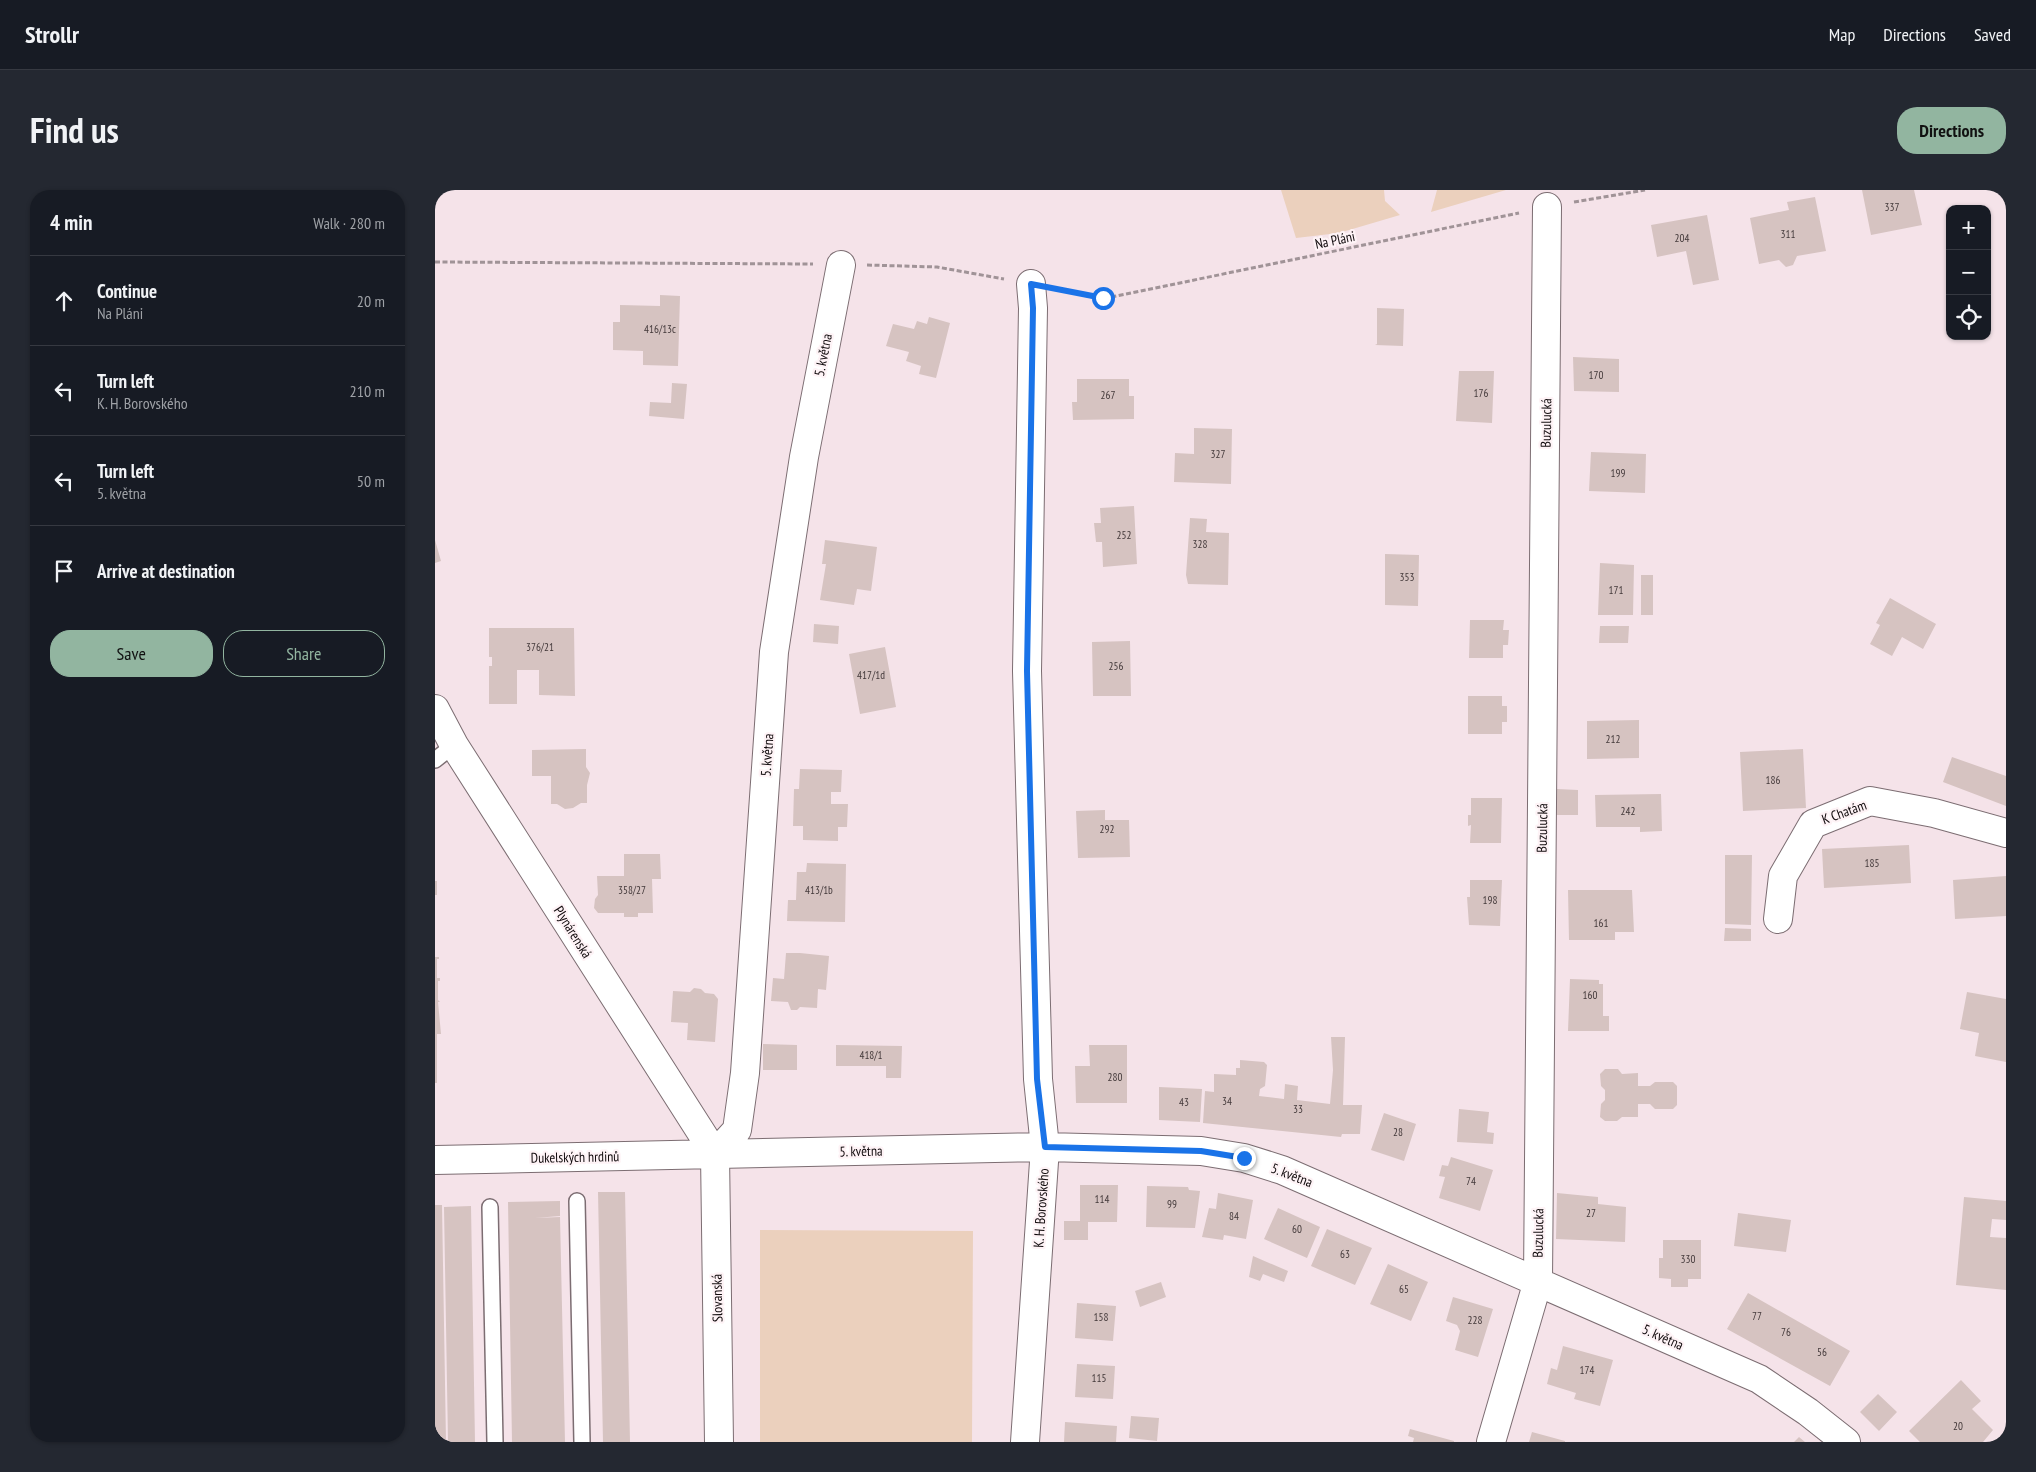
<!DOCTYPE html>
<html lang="en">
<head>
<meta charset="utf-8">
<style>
  body { margin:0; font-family:"PT Sans Narrow",sans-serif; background:#242831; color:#f1f3f6 }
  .controls { position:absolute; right:15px; top:15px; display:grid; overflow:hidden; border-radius:10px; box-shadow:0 1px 4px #0004 }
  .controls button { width:45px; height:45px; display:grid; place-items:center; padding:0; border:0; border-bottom:1px solid #363941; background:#171b24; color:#f1f3f6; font:25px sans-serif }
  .stop { position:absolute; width:15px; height:15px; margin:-11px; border:4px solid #1a73e8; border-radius:50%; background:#fff }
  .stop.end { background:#1a73e8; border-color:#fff; box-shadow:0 1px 5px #0008 }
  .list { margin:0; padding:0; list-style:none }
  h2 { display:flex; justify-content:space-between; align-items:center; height:65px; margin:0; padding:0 20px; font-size:21px }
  h2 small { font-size:16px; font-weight:400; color:#9ea1a6 }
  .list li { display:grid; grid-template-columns:32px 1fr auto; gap:15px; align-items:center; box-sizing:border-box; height:90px; padding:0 20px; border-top:1px solid #363941 }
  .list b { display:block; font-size:19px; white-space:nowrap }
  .list p { margin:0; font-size:16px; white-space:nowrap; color:#9ea1a6 }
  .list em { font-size:16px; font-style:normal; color:#9ea1a6 }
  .actions { display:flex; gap:10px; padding:15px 20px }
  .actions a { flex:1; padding:11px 0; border:1px solid #92b5a0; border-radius:20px; text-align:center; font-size:18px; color:#92b5a0 }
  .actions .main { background:#92b5a0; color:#111 }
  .icon { flex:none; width:28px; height:28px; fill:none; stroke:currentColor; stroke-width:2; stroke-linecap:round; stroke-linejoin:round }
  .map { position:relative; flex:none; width:1571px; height:1252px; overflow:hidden; border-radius:20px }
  header { display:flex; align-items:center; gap:30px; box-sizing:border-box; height:70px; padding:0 25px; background:#171b24; border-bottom:1px solid #363941 }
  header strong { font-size:24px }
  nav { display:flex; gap:28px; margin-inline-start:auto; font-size:18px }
  .intro { display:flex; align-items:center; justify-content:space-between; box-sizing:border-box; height:120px; padding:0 30px }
  h1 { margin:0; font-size:35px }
  .button { padding:12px 22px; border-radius:20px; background:#92b5a0; color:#111; font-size:18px; font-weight:700 }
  main { display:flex; gap:30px; padding:0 30px }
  aside { flex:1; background:#171b24; border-radius:20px; box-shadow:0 1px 4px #0004 }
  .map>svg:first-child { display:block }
  .green { fill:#ebd0bd }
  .building { fill:#d6c3c1 }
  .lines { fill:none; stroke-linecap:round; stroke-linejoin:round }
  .service-casing { stroke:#7c6d72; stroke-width:18 }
  .minor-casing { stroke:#7c6d72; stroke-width:30 }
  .path { stroke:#a09397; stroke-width:3; stroke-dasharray:5 2.5; stroke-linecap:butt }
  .service { stroke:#fff; stroke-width:15 }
  .minor { stroke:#fff; stroke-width:28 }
  .route { stroke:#1a73e8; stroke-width:6 }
  .labels { text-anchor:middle; stroke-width:4.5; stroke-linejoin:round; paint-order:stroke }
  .number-label { font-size:11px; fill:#423839 }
  .street-label { font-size:14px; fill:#100a0c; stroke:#fef3f6 }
</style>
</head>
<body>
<header>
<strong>Strollr</strong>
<nav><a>Map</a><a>Directions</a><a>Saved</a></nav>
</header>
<div class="intro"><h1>Find us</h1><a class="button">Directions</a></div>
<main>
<aside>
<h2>4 min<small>Walk · 280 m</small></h2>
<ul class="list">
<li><svg class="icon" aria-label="ahead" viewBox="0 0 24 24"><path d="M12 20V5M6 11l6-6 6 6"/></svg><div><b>Continue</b><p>Na Pláni</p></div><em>20 m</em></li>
<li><svg class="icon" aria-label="left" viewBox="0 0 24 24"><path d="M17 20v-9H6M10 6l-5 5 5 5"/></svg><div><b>Turn left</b><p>K. H. Borovského</p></div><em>210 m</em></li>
<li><svg class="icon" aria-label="left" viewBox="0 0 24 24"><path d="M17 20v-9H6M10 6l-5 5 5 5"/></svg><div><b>Turn left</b><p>5. května</p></div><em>50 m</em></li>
<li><svg class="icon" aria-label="arrive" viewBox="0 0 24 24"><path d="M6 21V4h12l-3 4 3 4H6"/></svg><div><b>Arrive at destination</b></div></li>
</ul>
<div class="actions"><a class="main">Save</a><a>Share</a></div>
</aside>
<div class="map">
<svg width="1571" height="1252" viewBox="0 0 1571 1252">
  <rect width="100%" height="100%" fill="#f5e3e9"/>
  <path class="green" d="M846 0H949L950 11 965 25 904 43 861 48Z
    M1002 0H1071L996 22Z
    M325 1040 538 1041 537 1252H325Z"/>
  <path class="building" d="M1427 0H1479L1487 35 1436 45Z
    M1380 7 1391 61 1362 66 1358 75 1351 77 1344 70 1324 74 1315 28 1354 20 1352 12Z
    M1272 25 1284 90 1258 95 1251 61 1222 67 1216 35Z
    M225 105 245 106 243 176 208 175V161L178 160V132H185V115L225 116Z
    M942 118 969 119 968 156 940 155 942 154Z
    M494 127 515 133 501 188 484 184 486 176 471 171 474 162 451 156 458 134 479 139 482 131 492 134Z
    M1138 167 1184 169V202L1139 201Z
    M1024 181H1059L1057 233 1021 231Z
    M642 189H694V206H699V229L638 230 637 212H642Z
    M237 193 252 194 249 229 214 226 215 212 236 213Z
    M759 238 797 239 796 294 739 292 740 263 759 264Z
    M1156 262 1211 264 1210 303 1154 301Z
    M699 316 702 374 668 377 667 352H661L659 333H666L665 318Z
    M755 328 772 329 771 342 794 343 793 395 753 394 751 385Z
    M0 350 6 371 0 373Z
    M390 350 442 357 436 401 422 399 419 415 385 410 391 374H387Z
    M950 364 984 365 983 416 950 415Z
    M1165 373 1199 375 1198 425H1163Z
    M1206 385H1218V425H1206Z
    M1455 408 1501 434 1488 459 1467 447 1457 466 1435 454 1445 435 1441 433Z
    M1035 430H1069L1068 440H1074L1073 455H1068V468H1034Z
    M379 434 404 436 403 454 378 452Z
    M1165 436H1194L1193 453H1164Z
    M54 438H139L140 506 104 505V480H82V514H54V476H57V467H54Z
    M695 451 696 506H658L657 452Z
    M450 457 461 517 425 524 414 464Z
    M1033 506H1067V516H1072V532H1067V544H1033Z
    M1204 530V568L1152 569V531Z
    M151 559V577L155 583 152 595V613H146L138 618 130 619 122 614H116V586H97V560Z
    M1368 559 1371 618 1308 621 1305 562Z
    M1517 567 1571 586V616L1508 592Z
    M365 579 407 580 406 602H396V614H413L412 637H403V651L368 650V636H358L359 599H364Z
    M1122 599 1143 600V625H1121Z
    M1226 604 1227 641 1205 642V637H1161L1160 605Z
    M1036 608H1067L1066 653H1035L1036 635 1033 636V625H1036Z
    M670 620V630H694L695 667 643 668 641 621Z
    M1474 655 1476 693 1389 698 1387 659Z
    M189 664H225L226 689H217L218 723H203V727H189V723H163L159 718 160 709 163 705 162 686H189Z
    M1290 665H1317L1316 735 1290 734Z
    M372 673 411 674 410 732 352 731 353 710H361L362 682H371Z
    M1571 686V726L1520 729 1518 690Z
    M1035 690H1067L1065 736 1034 735 1032 707H1035Z
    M0 691H2V705H0Z
    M1133 700H1197L1199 742H1180V750H1134Z
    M1290 738 1316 739V751H1289Z
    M351 763H365L394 766 391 800 383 799 382 818 365 817 362 820H356L353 812 336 811 338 788 349 789Z
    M0 767H4V769H2V788H5V791H3V810L5 812H3L6 844H2V893H0Z
    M1135 789 1164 790V794H1168V826H1174V841H1133Z
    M259 798 266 799 270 803 279 804 283 809 280 852 252 850 253 833 236 832 238 801 255 802Z
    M1532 802 1571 809V872L1540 866 1544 843 1525 839Z
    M896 847H910L908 915H927L925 944H907L906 947 768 933 770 901 779 902V884L801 885V878H805V870L829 872 832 875 830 896 825 899 824 906 849 909 850 894 863 896 862 910 895 914 898 880Z
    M328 854 362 855V880H328Z
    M401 855 467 856 466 888H451V876H401Z
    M654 855H692V913H641L640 876H655Z
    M1170 879H1183L1187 884 1203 883V896H1215L1220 892H1238L1242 896V915L1238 919H1220L1215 914H1203V927H1187L1182 931H1170L1165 927 1166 914 1170 910V900L1166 896 1165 884Z
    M724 897 767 899 765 932 724 930Z
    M1024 919 1054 922 1052 942 1059 943 1058 954 1022 952Z
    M949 923 981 934 969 971 936 960Z
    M1016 967 1058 980 1045 1021 1004 1008 1010 987 1004 986 1007 975 1013 976Z
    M645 995H683L682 1032H653V1050H629V1031H645Z
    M712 996 753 997 754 1000 765 1001 760 1038 711 1037Z
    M163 1002H190L195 1252H168Z
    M783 1003 818 1010 811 1049 789 1045 788 1050 767 1047 774 1018 781 1019Z
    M1122 1003 1163 1007V1014L1191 1017 1190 1052 1121 1049Z
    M1529 1007 1571 1011V1030L1557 1029 1555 1047 1571 1048V1100L1521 1095Z
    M125 1011V1026L100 1028 125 1027 130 1252H77L73 1012Z
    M0 1015H7L11 1252H0Z
    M36 1016 40 1252H13L9 1017Z
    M843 1018 885 1037 872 1068 829 1049Z
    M1303 1023 1356 1030 1351 1062 1299 1056Z
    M892 1039 937 1058 920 1095 876 1076Z
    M1228 1050H1266V1089H1253V1097H1236V1089L1224 1088V1068H1228Z
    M818 1066 853 1081 849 1092 828 1084 825 1091 814 1087Z
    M953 1074 993 1092 976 1131 935 1114Z
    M726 1092 731 1107 705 1117 700 1101Z
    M1313 1103 1415 1161 1395 1196 1292 1139Z
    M1018 1107 1058 1119 1043 1167 1020 1160 1025 1141 1022 1135 1011 1131Z
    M642 1113 681 1116 678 1151 640 1148Z
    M1128 1156 1178 1170 1165 1216 1139 1209 1141 1203 1112 1194 1116 1178 1122 1180Z
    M642 1174 680 1176 678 1209 640 1207Z
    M1526 1190 1546 1211 1537 1219 1558 1240 1548 1252H1485L1474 1241Z
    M1443 1204 1462 1222 1444 1241 1425 1222Z
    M696 1226 724 1228 722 1251 694 1248Z
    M630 1232 682 1236 681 1252H629Z
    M975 1239 1019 1251V1252H978L979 1248 973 1246Z
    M1097 1242 1130 1251V1252H1094Z
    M1364 1247 1370 1252H1359Z"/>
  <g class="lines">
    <defs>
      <path id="service" d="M0 570 19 555
        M142 1011 147 1252
        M55 1017 60 1252"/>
      <path id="minor" d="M0 519 19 555 280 964
        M1343 729 1348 686 1378 634 1435 611 1499 623 1571 643
        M280 964 302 940 310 883 339 462 369 267 406 75
        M280 964 284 1252
        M0 970 610 957 766 961 809 968 847 980 1324 1189 1373 1222 1411 1252
        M590 1252 610 957 603 889 592 481 598 118 596 94
        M1056 1252 1103 1091 1112 17"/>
    </defs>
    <use href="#service" class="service-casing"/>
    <use href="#minor" class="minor-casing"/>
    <path class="path" d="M1139 12 1210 0
      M0 72 378 74
      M432 75 502 77 569 89
      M625 100 667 109 1084 23"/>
    <use href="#service" class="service"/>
    <use href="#minor" class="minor"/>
  </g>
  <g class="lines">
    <path class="route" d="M668 108 596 94 598 118 592 481 602 889 610 957 766 961 809 968"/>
  </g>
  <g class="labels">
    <g class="number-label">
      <text x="1457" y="21">337</text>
      <text x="1353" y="48">311</text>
      <text x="1247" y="52">204</text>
      <text x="225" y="143">416/13c</text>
      <text x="1161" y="189">170</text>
      <text x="1046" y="207">176</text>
      <text x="673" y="209">267</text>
      <text x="783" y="268">327</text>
      <text x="1183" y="287">199</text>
      <text x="689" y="349">252</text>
      <text x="765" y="358">328</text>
      <text x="972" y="391">353</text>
      <text x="1181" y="404">171</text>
      <text x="105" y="461">376/21</text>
      <text x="681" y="480">256</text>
      <text x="436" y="489">417/1d</text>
      <text x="1178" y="553">212</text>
      <text x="1338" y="594">186</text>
      <text x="1193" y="625">242</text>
      <text x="672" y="643">292</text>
      <text x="1437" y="677">185</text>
      <text x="197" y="704">358/27</text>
      <text x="384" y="704">413/1b</text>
      <text x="1055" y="714">198</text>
      <text x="1166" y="737">161</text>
      <text x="1155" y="809">160</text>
      <text x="436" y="869">418/1</text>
      <text x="680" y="891">280</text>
      <text x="792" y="915">34</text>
      <text x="749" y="916">43</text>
      <text x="863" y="923">33</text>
      <text x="963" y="946">28</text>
      <text x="1036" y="995">74</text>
      <text x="667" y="1013">114</text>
      <text x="737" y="1018">99</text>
      <text x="1156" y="1027">27</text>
      <text x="799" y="1030">84</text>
      <text x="862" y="1043">60</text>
      <text x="910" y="1068">63</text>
      <text x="1253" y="1073">330</text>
      <text x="969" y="1103">65</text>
      <text x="1322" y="1130">77</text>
      <text x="666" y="1131">158</text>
      <text x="1040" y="1134">228</text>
      <text x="1351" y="1146">76</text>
      <text x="1387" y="1166">56</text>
      <text x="1152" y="1184">174</text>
      <text x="664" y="1192">115</text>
      <text x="1523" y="1240">20</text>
    </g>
    <g class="street-label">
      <text transform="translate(900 50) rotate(-12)" y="5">Na Pláni</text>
      <text transform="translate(388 165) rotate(-79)" y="5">5. května</text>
      <text transform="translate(1111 233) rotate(-89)" y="5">Buzulucká</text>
      <text transform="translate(332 565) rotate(-86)" y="5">5. května</text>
      <text transform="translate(1409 622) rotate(-20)" y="5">K Chatám</text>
      <text transform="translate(1107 638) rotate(-89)" y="5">Buzulucká</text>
      <text transform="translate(138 742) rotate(58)" y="5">Plynárenská</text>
      <text transform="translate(426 961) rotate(-1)" y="5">5. května</text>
      <text transform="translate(140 967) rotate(-1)" y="5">Dukelských hrdinů</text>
      <text transform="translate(857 985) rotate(21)" y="5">5. května</text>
      <text transform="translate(606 1018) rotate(-86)" y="5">K. H. Borovského</text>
      <text transform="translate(1103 1043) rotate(-89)" y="5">Buzulucká</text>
      <text transform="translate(282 1108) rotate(-91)" y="5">Slovanská</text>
      <text transform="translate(1228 1147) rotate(24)" y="5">5. května</text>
    </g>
  </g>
</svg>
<div class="controls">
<button>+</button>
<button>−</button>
<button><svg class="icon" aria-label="locate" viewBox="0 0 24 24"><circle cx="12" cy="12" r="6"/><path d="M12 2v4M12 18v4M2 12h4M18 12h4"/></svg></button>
</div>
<div class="stop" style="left:668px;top:108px"></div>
<div class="stop end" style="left:809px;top:968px"></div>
</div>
</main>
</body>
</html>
